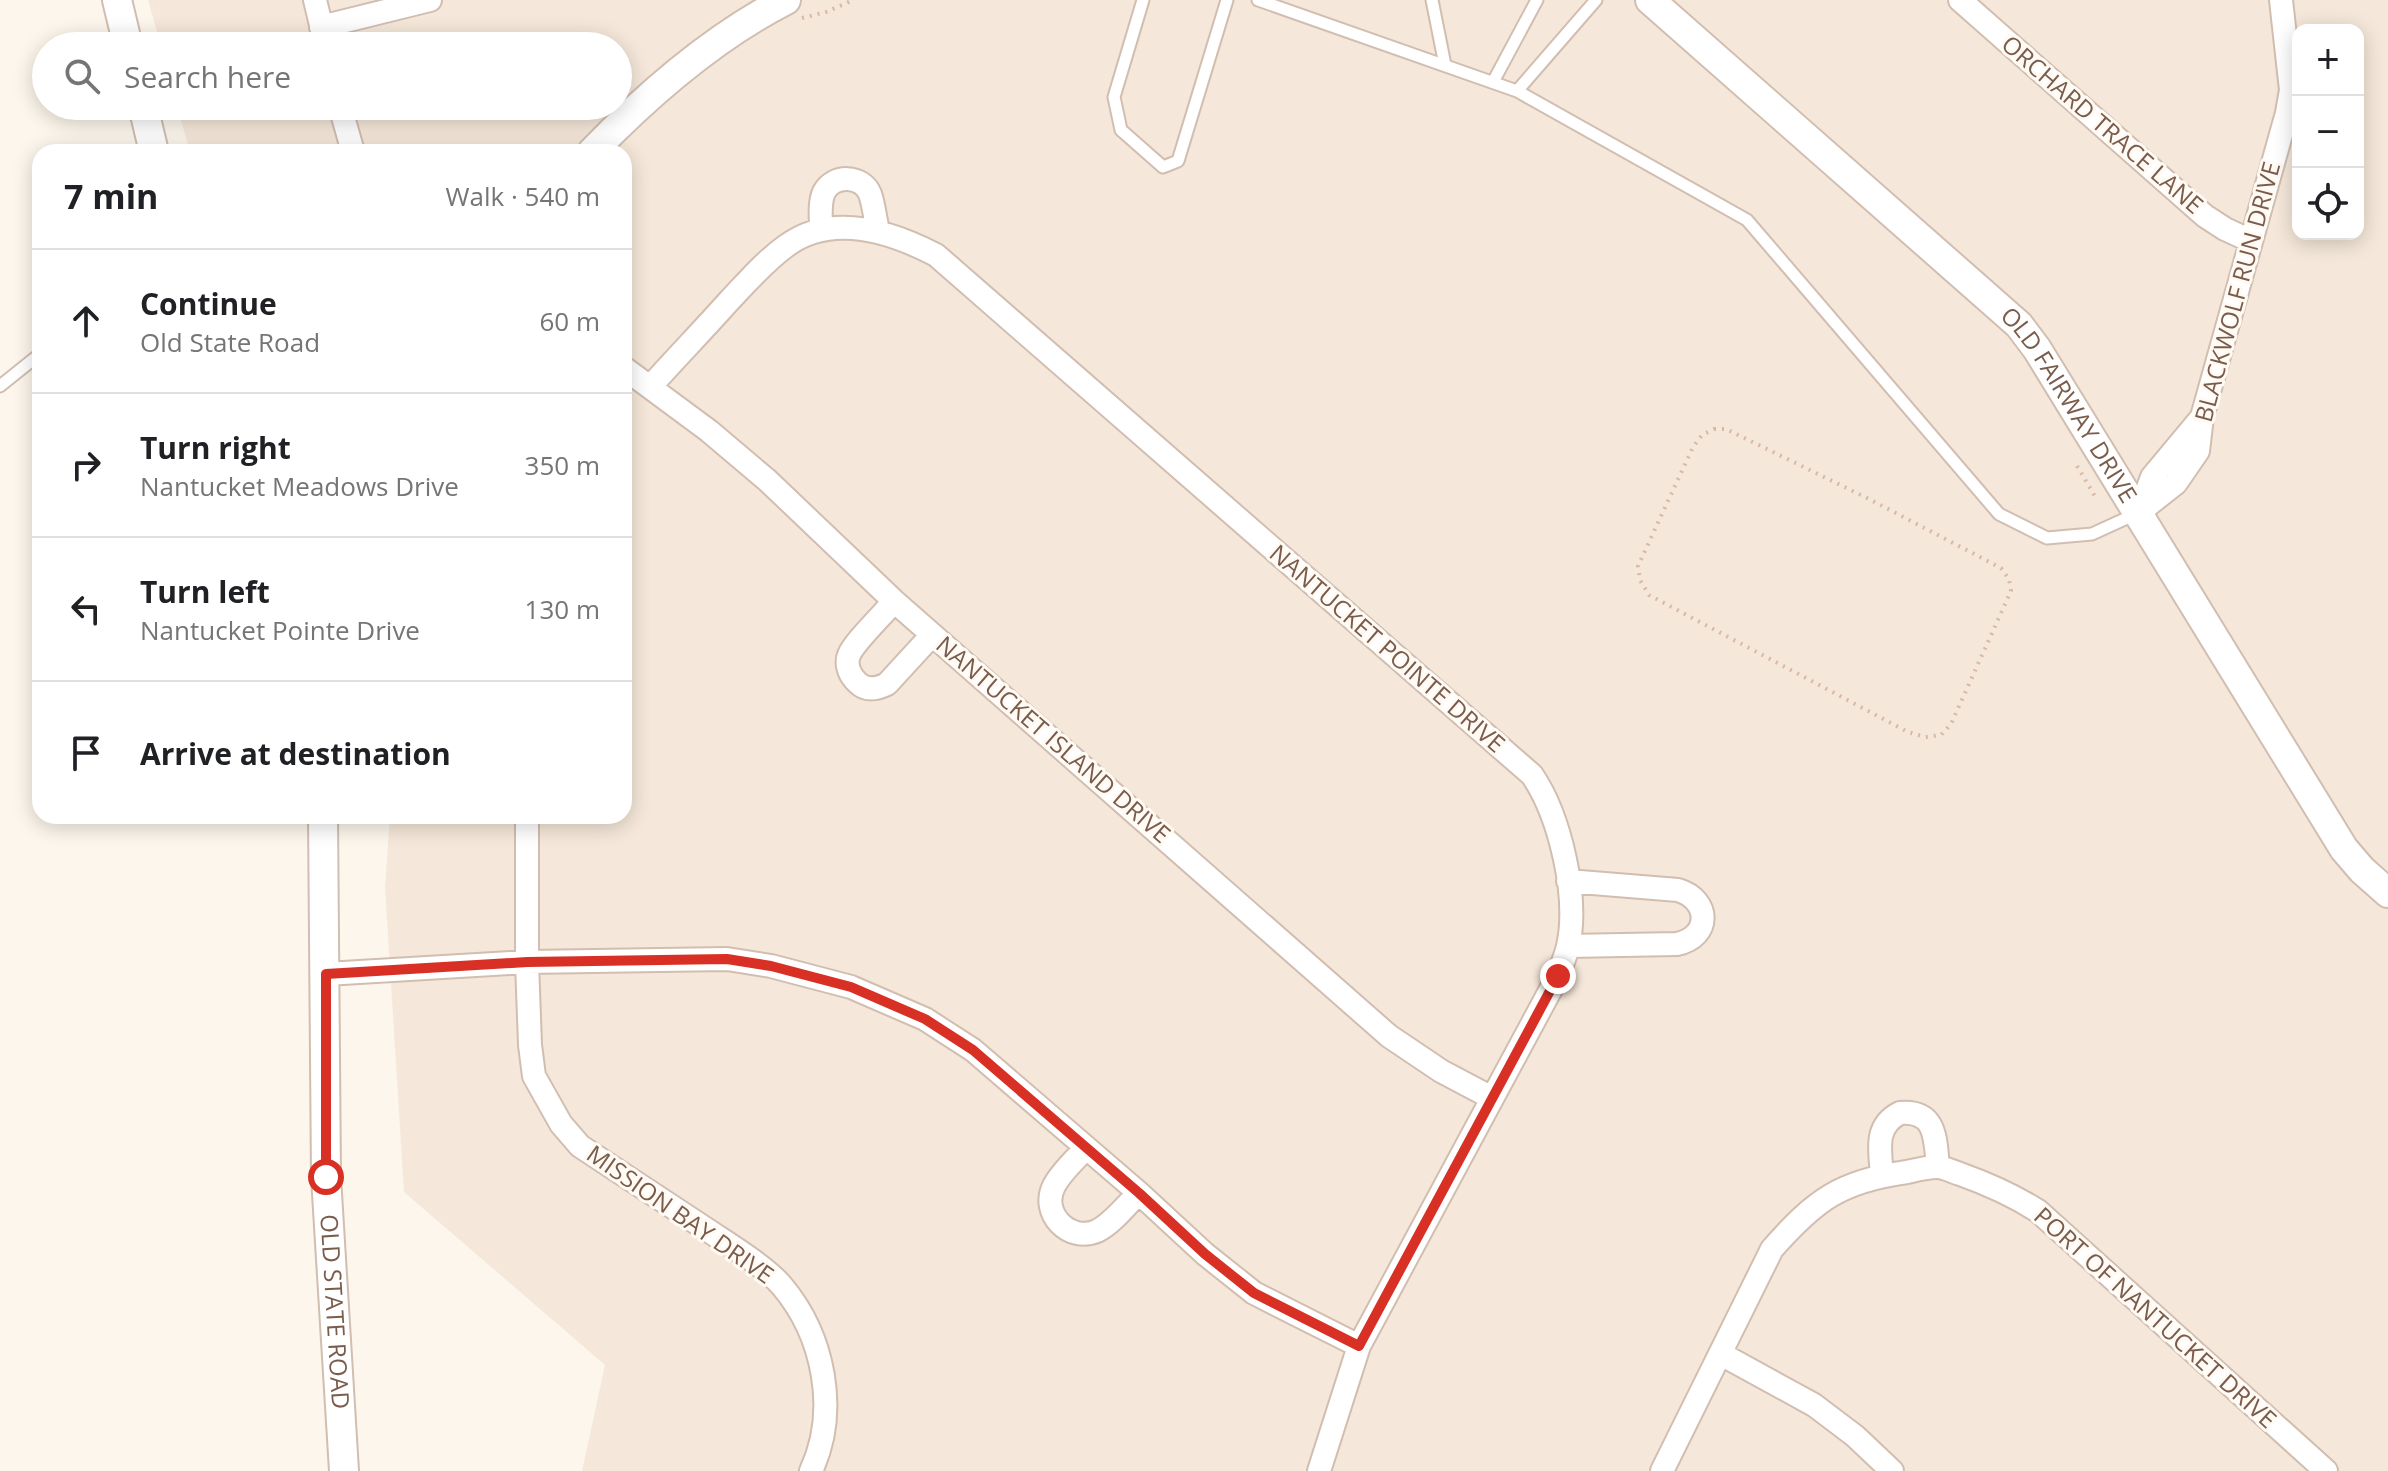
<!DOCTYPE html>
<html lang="en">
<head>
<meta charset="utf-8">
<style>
  body { margin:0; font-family:"Open Sans",sans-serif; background:#f6f6f6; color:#202124 }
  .controls { position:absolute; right:24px; top:24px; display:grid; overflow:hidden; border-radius:16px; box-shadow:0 4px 20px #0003 }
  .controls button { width:72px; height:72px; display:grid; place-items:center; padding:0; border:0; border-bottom:2px solid #e0e0e0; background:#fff; color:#202124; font:40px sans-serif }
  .stop { position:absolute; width:24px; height:24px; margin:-18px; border:6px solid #d93025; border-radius:50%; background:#fff }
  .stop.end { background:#d93025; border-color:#fff; box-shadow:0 2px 8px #0008 }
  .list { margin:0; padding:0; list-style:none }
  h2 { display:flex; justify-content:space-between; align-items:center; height:104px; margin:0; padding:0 32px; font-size:34px }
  h2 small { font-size:26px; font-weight:400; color:#757577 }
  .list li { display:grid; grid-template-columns:52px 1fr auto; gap:24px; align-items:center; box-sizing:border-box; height:144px; padding:0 32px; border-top:2px solid #e0e0e0 }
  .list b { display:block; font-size:30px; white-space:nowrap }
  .list p { margin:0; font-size:26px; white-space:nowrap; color:#757577 }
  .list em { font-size:26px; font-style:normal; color:#757577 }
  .icon { flex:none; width:44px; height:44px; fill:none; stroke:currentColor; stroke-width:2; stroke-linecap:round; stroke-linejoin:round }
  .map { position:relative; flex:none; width:2388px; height:1471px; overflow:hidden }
  .search { position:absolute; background:#fff; box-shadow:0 4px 20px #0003; left:32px; top:32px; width:600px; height:88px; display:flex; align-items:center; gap:20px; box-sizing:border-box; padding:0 28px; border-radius:44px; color:#757577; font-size:30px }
  .panel { position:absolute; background:#fff; box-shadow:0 4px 20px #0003; left:32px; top:144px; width:600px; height:680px; border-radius:24px }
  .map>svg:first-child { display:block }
  .residential { fill:#f5e8da; fill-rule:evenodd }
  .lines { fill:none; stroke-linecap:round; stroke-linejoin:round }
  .service-casing { stroke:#d1beb0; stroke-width:15 }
  .minor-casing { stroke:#d1beb0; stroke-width:26 }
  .tertiary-casing { stroke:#d1beb0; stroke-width:32 }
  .path { stroke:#d9b8a5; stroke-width:4; stroke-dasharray:2 6; stroke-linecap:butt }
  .service { stroke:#fff; stroke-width:11 }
  .minor { stroke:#fff; stroke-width:22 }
  .tertiary { stroke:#fff; stroke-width:28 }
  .route { stroke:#d93025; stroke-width:10 }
  .labels { text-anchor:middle; stroke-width:6; stroke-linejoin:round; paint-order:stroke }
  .street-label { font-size:24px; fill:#7a5c4d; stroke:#fffaf3 }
</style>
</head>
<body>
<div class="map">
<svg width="2388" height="1471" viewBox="0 0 2388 1471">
  <rect width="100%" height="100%" fill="#fdf6ec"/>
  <path class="residential" d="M148 0H2388V1471H582L605 1365 404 1192 385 887 390 816H624V152H190L177 106H618V46H161ZM2298 30H2358V234H2298Z"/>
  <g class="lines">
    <defs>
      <path id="service" d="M1143 0 1114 97 1121 130 1163 167 1178 161 1227 0
        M1258 0 1517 91 1747 220 1999 514 2047 538 2092 534 2138 513
        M1432 0 1445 65
        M1493 82 1537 0
        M1517 91 1596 0
        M0 386 40 354"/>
      <path id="minor" d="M315 0 326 46
        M1960 0 2205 216 2225 229 2251 241
        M321 27 430 0
        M340 106 353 152
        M821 230C821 218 819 203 824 192 834 174 862 175 870 194 874 205 875 219 878 231
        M624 368 709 431 767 480 894 601 1389 1036 1441 1071 1492 1098
        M650 387C676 358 703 330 729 301 747 282 764 262 786 246 832 212 890 231 936 255L1532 775C1560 816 1579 897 1568 946 1566 956 1561 966 1558 976L1359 1346 1319 1471
        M2139 512 2152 477 2202 417
        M2138 513 2176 483 2198 451 2202 417 2287 113 2291 90 2281 0
        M894 601C884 614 854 642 849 655 845 665 850 676 858 683 866 691 877 689 887 684L932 635
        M527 816V962L530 1045 534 1076 561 1124 580 1146C623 1174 666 1203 709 1231 730 1245 766 1267 782 1286 824 1336 839 1411 811 1471
        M1568 881 1678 890C1711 900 1711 937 1677 944L1568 946
        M326 974 527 962 727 959 771 966 851 987 925 1019 973 1050 1139 1193 1205 1254 1254 1293 1359 1346
        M1086 1148C1076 1159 1061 1172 1054 1186 1040 1213 1069 1243 1097 1231 1113 1223 1126 1205 1139 1193
        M1882 1175C1880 1150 1874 1126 1900 1113 1937 1110 1935 1139 1938 1167
        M1721 1354 1814 1405 1855 1436 1892 1471
        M1662 1471 1772 1249C1815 1200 1841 1181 1907 1172 1916 1170 1927 1167 1937 1167 1944 1167 1953 1172 1960 1174 1988 1184 2013 1195 2038 1211L2326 1471"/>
      <g id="tertiary">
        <path d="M117 0 128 46"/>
        <path id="s1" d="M1650 0 2019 325 2037 349 2344 849 2362 870 2388 893"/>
        <path d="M143 106 154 152"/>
        <path d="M592 152C648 94 714 37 786 0"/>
        <path id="s2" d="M323 816 326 1177 344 1471"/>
      </g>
    </defs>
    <use href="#service" class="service-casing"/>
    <use href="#minor" class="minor-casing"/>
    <use href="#tertiary" class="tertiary-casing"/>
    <path class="path" d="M802 18 826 12 853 0
      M1714 429H1726L1869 499 2001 568 2009 579 2011 591 1951 724 1941 735 1925 737 1908 732 1649 595 1640 580 1638 566 1693 447 1702 435Z
      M2077 466 2096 498"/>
    <use href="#service" class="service"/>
    <use href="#minor" class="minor"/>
    <use href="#tertiary" class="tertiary"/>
  </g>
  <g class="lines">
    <path class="route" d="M326 1177V974L527 962 727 959 771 966 851 987 925 1019 973 1050 1139 1193 1205 1254 1254 1293 1359 1346 1558 976"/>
  </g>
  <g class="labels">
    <g class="street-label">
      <text transform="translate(2102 125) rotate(41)" y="8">ORCHARD TRACE LANE</text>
      <text transform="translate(2238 292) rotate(-75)" y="8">BLACKWOLF RUN DRIVE</text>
      <text dy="8" stroke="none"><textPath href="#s1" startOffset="586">OLD FAIRWAY DRIVE</textPath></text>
      <text transform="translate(1387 649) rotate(41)" y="8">NANTUCKET POINTE DRIVE</text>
      <text transform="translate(1053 740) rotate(41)" y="8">NANTUCKET ISLAND DRIVE</text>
      <text transform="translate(680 1215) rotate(35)" y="8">MISSION BAY DRIVE</text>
      <text dy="8" stroke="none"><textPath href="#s2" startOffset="496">OLD STATE ROAD</textPath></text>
      <text transform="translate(2155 1318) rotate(42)" y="8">PORT OF NANTUCKET DRIVE</text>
    </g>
  </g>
</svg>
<div class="controls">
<button>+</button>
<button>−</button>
<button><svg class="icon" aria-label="locate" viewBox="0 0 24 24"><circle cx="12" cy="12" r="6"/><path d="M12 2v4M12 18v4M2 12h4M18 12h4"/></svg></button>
</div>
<div class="stop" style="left:326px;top:1177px"></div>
<div class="stop end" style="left:1558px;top:976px"></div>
<div class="search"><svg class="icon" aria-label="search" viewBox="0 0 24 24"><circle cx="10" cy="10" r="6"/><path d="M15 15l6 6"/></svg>Search here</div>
<section class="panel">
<h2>7 min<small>Walk · 540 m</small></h2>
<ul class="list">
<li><svg class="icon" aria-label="ahead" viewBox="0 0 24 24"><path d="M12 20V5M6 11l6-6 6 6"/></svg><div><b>Continue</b><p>Old State Road</p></div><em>60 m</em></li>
<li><svg class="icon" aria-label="right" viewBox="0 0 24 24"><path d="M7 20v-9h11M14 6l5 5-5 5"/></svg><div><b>Turn right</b><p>Nantucket Meadows Drive</p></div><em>350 m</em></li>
<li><svg class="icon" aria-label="left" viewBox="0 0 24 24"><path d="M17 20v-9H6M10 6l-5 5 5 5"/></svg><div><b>Turn left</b><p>Nantucket Pointe Drive</p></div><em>130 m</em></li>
<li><svg class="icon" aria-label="arrive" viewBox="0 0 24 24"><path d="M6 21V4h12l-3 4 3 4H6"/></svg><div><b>Arrive at destination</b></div></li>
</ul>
</section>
</div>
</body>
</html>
